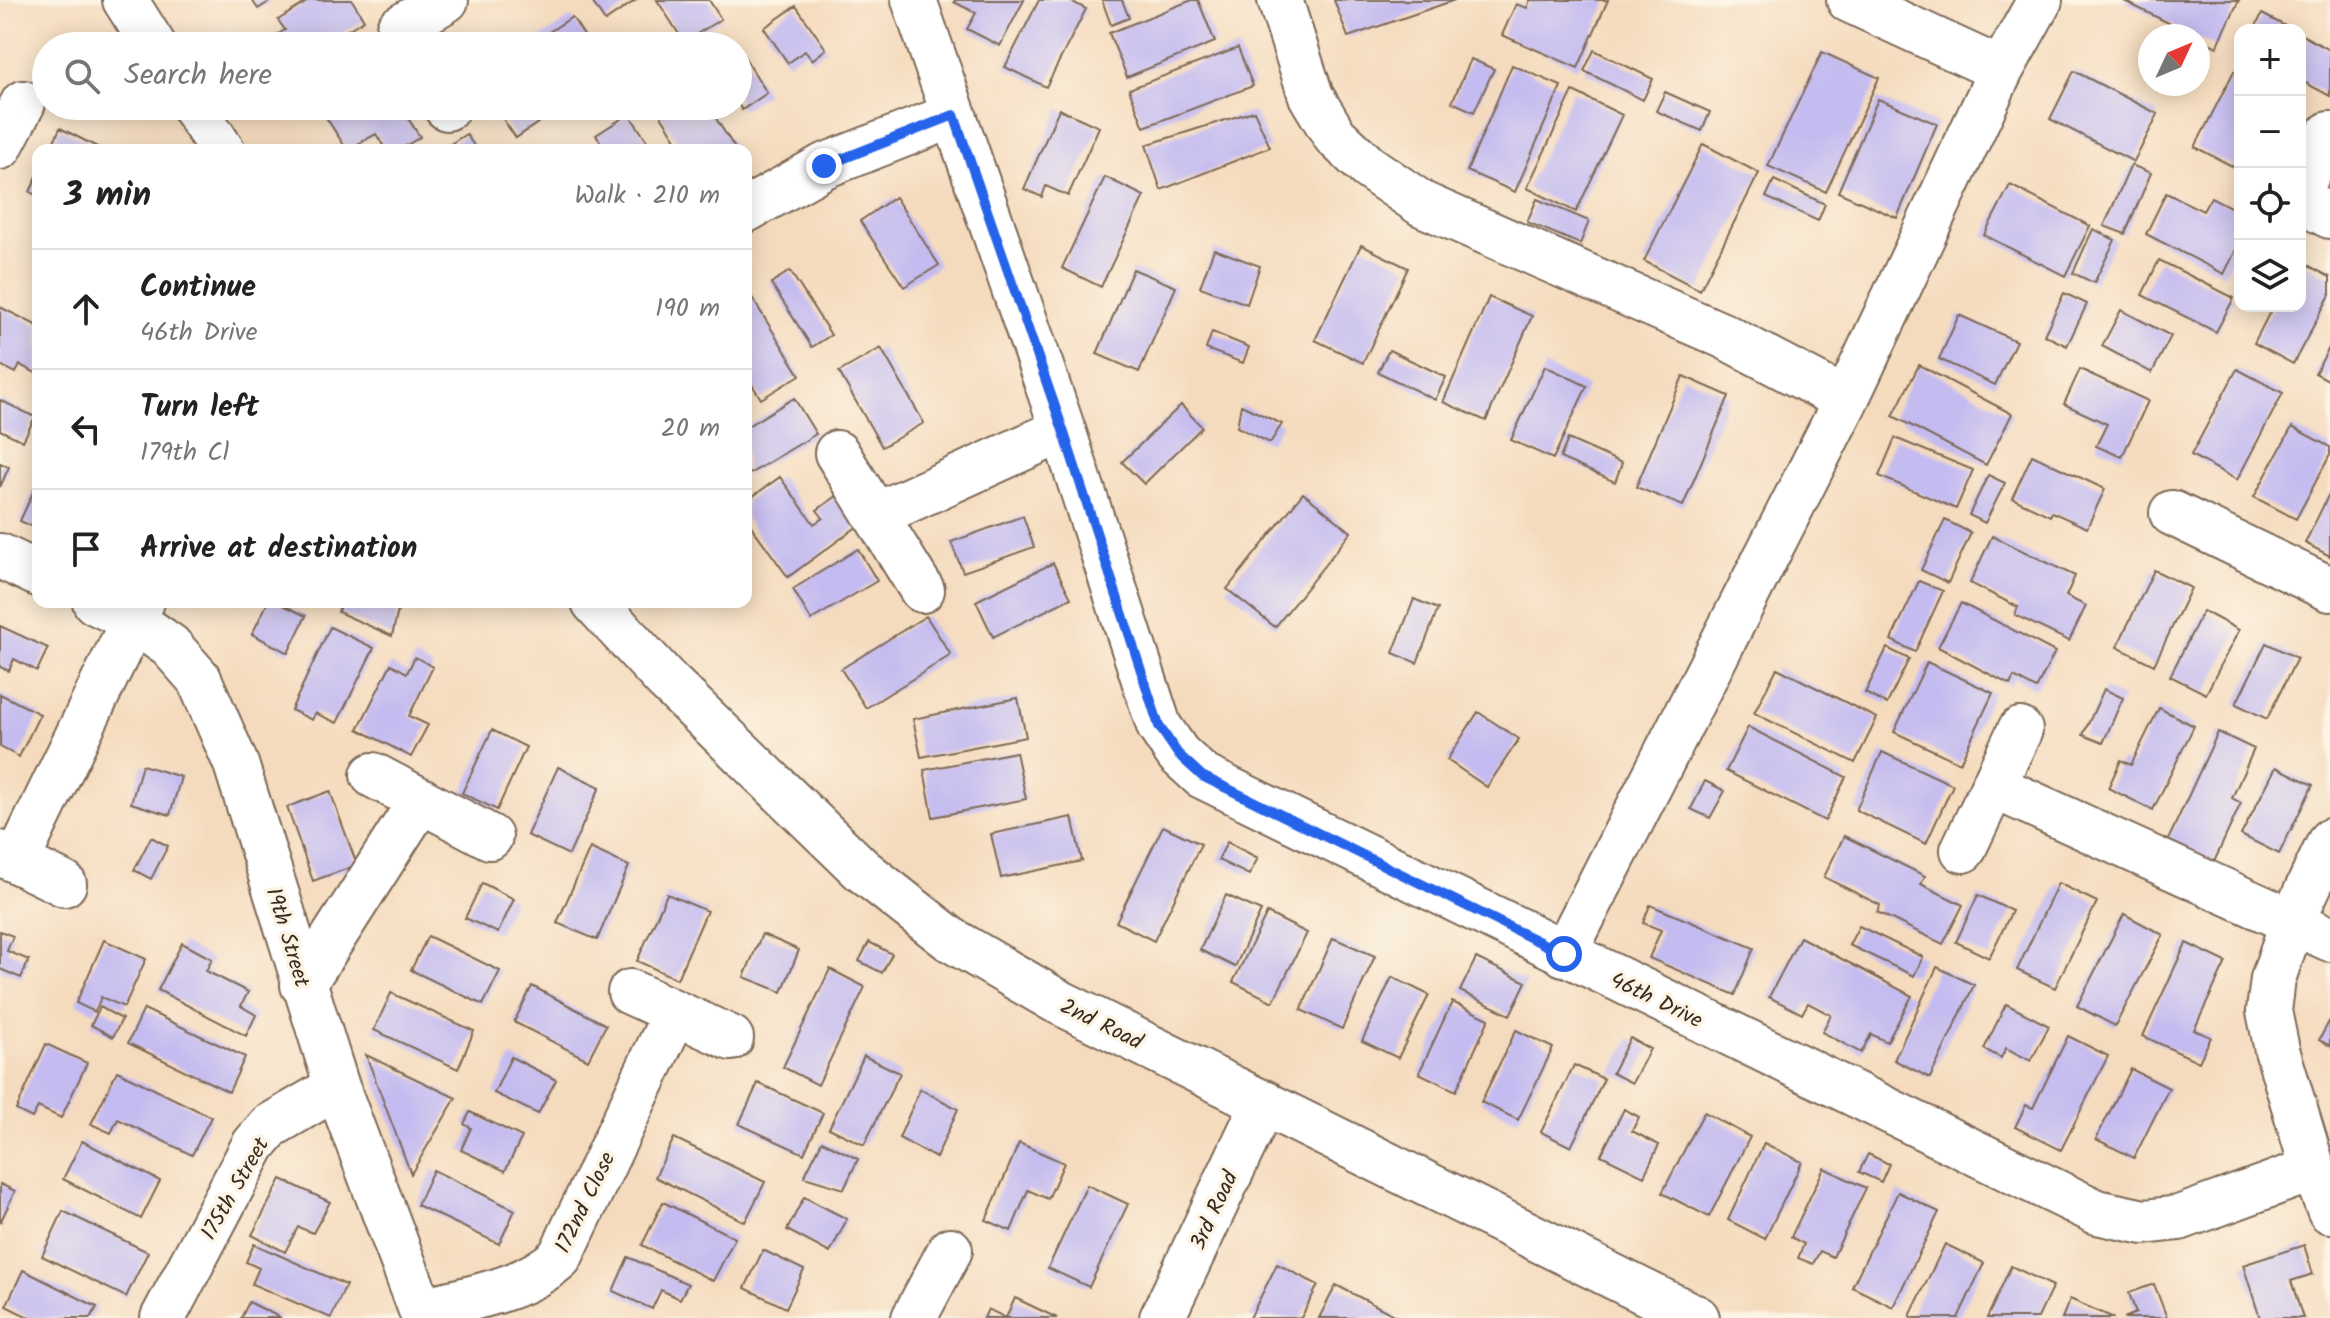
<!DOCTYPE html>
<html lang="en">
<head>
<meta charset="utf-8">
<style>
  body { margin:0; font-family:Kalam,sans-serif; background:#f6f6f6; color:#222 }
  .controls { position:absolute; right:24px; top:24px; display:grid; overflow:hidden; border-radius:16px; box-shadow:0 4px 20px #0003 }
  .controls button { width:72px; height:72px; display:grid; place-items:center; padding:0; border:0; border-bottom:2px solid #e0e0e0; background:#fff; color:#222; font:40px sans-serif }
  .compass { position:absolute; left:2138px; top:24px; width:72px; height:72px; border-radius:50%; background:#fff; box-shadow:0 4px 20px #0003; rotate:46deg }
  .stop { position:absolute; width:24px; height:24px; margin:-18px; border:6px solid #2563eb; border-radius:50%; background:#fff }
  .stop.end { background:#2563eb; border-color:#fff; box-shadow:0 2px 8px #0008 }
  .list { margin:0; padding:0; list-style:none }
  h2 { display:flex; justify-content:space-between; align-items:center; height:104px; margin:0; padding:0 32px; font-size:34px }
  h2 small { font-size:26px; font-weight:400; color:#767676 }
  .list li { display:grid; grid-template-columns:52px 1fr auto; gap:24px; align-items:center; box-sizing:border-box; height:120px; padding:0 32px; border-top:2px solid #e0e0e0 }
  .list b { display:block; font-size:30px; white-space:nowrap }
  .list p { margin:0; font-size:26px; white-space:nowrap; color:#767676 }
  .list em { font-size:26px; font-style:normal; color:#767676 }
  .icon { flex:none; width:44px; height:44px; fill:none; stroke:currentColor; stroke-width:2; stroke-linecap:round; stroke-linejoin:round }
  .map { position:relative; flex:none; width:2330px; height:1318px; overflow:hidden }
  .search { position:absolute; background:#fff; box-shadow:0 4px 20px #0003; left:32px; top:32px; width:720px; height:88px; display:flex; align-items:center; gap:20px; box-sizing:border-box; padding:0 28px; border-radius:44px; color:#767676; font-size:30px }
  .panel { position:absolute; background:#fff; box-shadow:0 4px 20px #0003; left:32px; top:144px; width:720px; height:464px; border-radius:16px }
  .map>svg:first-child { display:block }
  .building { fill:#c4bbf0 }
  .lines { fill:none; stroke-linecap:round; stroke-linejoin:round }
  .minor-casing { stroke:#7c6856; stroke-width:48 }
  .tertiary-casing { stroke:#7c6856; stroke-width:48 }
  .minor { stroke:#fff; stroke-width:44 }
  .tertiary { stroke:#fff; stroke-width:44 }
  .route { stroke:#2563eb; stroke-width:10 }
  .labels { text-anchor:middle; stroke-width:7; stroke-linejoin:round; paint-order:stroke }
  .street-label { font-size:22px; fill:#3b2a1e; stroke:#fcf5e5 }
</style>
</head>
<body>
<div class="map">
<svg width="2330" height="1318" viewBox="0 0 2330 1318">
  <rect width="100%" height="100%" fill="#fcf5e5"/>
  <filter id="ink" filterUnits="userSpaceOnUse"><feTurbulence type="fractalNoise" baseFrequency=".0125" numOctaves="2"/><feDisplacementMap in="SourceGraphic" scale="16" xChannelSelector="R" yChannelSelector="G"/><feConvolveMatrix kernelMatrix="1 2 1 2 8 2 1 2 1" color-interpolation-filters="sRGB"/></filter>
  <filter id="wash" filterUnits="userSpaceOnUse"><feTurbulence type="fractalNoise" baseFrequency=".006" numOctaves="4" result="noise"/><feDisplacementMap in="SourceGraphic" scale="32" xChannelSelector="R" yChannelSelector="G"/><feGaussianBlur stdDeviation="1.8" result="paint"/><feColorMatrix in="noise" values="0 0 0 0 0 0 0 0 0 0 0 0 0 0 0 0 0 1.4 0 .05"/><feComposite in="paint" operator="in"/></filter>
  <g filter="url(#wash)">
    <rect width="100%" height="100%" fill="#f5dbbe"/>
    <g id="blocks">
      <path class="building" d="M252 0H272L258 9Z
        M310 0H352L364 20 321 46H282L275 36 285 30 278 20Z
        M591 0H636L605 21Z
        M657 0H709L721 19 684 42Z
        M955 0H1024L1000 46 967 29 976 13 954 2Z
        M1039 0H1069L1086 9 1046 87 1005 67Z
        M1102 0H1122L1129 18 1111 25Z
        M1192 0H1198L1215 42 1127 77 1109 33Z
        M1334 0H1455L1348 37Z
        M1530 0H1608L1578 68 1502 35 1516 4 1527 8Z
        M2122 0H2239L2217 47Z
        M796 6 826 49 812 60 805 51 788 63 764 28Z
        M2262 14 2293 30H2254Z
        M572 17 591 46H541L537 40Z
        M2300 34 2330 50V96L2300 80Z
        M738 47 767 93 742 110 738 104Z
        M1238 48 1253 86 1144 127 1129 89Z
        M1594 50 1653 79 1643 100 1584 71Z
        M1822 52 1879 78 1826 192 1768 166Z
        M1471 59 1494 69 1474 112 1452 102Z
        M1512 65 1561 86 1515 192 1467 171Z
        M2074 71 2158 114 2134 162 2050 119Z
        M2234 71 2240 74V170L2195 147Z
        M1573 91 1622 115 1576 212 1527 188Z
        M1665 92 1710 112 1702 131 1656 111Z
        M1878 99 1937 124 1897 218 1838 192Z
        M329 106H400L420 137 399 150H386L376 134 347 150 322 111Z
        M494 106H548L552 113 516 138Z
        M655 106H708L736 150H683Z
        M1059 109 1099 127 1068 196 1046 186 1042 197 1024 189Z
        M1254 111 1270 147 1161 190 1146 145Z
        M629 114 653 150H606L596 135Z
        M60 128 103 150H50Z
        M466 134 477 150H441Z
        M1703 144 1759 173 1700 290 1644 261Z
        M2131 165 2151 173 2125 234 2104 226Z
        M38 174V196L30 192Z
        M1105 177 1144 196 1101 287 1062 268Z
        M1774 180 1825 204 1818 221 1766 197Z
        M2010 185 2090 226 2065 276 1984 235Z
        M2166 193 2203 211 2211 197 2240 212V242L2224 274 2146 234Z
        M895 197 939 265 904 287 860 221Z
        M1537 199 1589 221 1580 244 1527 222Z
        M2093 229 2115 240 2094 283 2073 273Z
        M1361 245 1408 268 1363 363 1315 340Z
        M1214 249 1260 266 1247 304 1200 287Z
        M2159 260 2234 298 2216 332 2142 295Z
        M2300 261 2330 277V295L2293 364 2254 343 2273 306H2300Z
        M1133 269 1176 287 1139 372 1097 354Z
        M790 271 831 335 812 347 771 283Z
        M746 288 800 375 761 399 746 375Z
        M2064 293 2087 304 2067 346 2044 335Z
        M1489 297 1532 316 1486 421 1443 402Z
        M0 307 38 326V374L20 365 16 373 0 365Z
        M2121 310 2171 336 2152 373 2102 346Z
        M1959 315 2016 341 1995 385 1939 359Z
        M1212 332 1249 347 1243 363 1206 349Z
        M2330 346V381L2315 373Z
        M881 348 924 423 882 447 839 372Z
        M1389 350 1446 377 1435 400 1378 372Z
        M1919 365 2012 414 1986 465 1893 416Z
        M1545 366 1587 386 1553 459 1511 440Z
        M2080 369 2148 401 2122 457 2096 446 2107 424 2064 404Z
        M2237 369 2283 393 2237 480 2191 455Z
        M1683 376 1729 396 1683 506 1636 487Z
        M794 398 816 434 746 476V427Z
        M0 400 35 417 23 441 0 430Z
        M1181 405 1202 427 1144 484 1122 462Z
        M1241 405 1282 424 1270 443 1237 427Z
        M2292 427 2330 447V455L2296 519 2254 497Z
        M1895 438 1973 470 1956 509 1879 476Z
        M1568 439 1622 463 1615 482 1560 458Z
        M2032 455 2105 489 2087 528 2052 512 2050 516 2012 498Z
        M0 463 9 467 0 487Z
        M1988 475 2005 483 1985 523 1969 515Z
        M780 477 814 524 823 518 817 510 837 496 858 526 788 577 746 519V501Z
        M35 488 38 490V529L20 521Z
        M2330 492V556L2305 543Z
        M1303 493 1351 532 1275 627 1227 589Z
        M1023 516 1034 547 963 572 951 542Z
        M1945 520 1971 533 1948 583 1921 570Z
        M1992 536 2075 576 2066 596 2086 606 2069 641 2015 615 2018 607 1970 583Z
        M858 549 877 581 811 620 793 589Z
        M1053 563 1071 598 993 637 976 601Z
        M2154 570 2191 588 2154 665 2117 647Z
        M1919 581 1943 591 1915 652 1891 640Z
        M1414 599 1438 609 1417 663 1393 653Z
        M268 602H277L306 616 288 653 252 634Z
        M341 602H400L392 636 338 612Z
        M1961 603 2055 652 2036 689 2014 677 2010 685 1938 647Z
        M2203 611 2239 630 2206 694 2170 676Z
        M926 616 951 655 866 708 841 669Z
        M0 626 48 648 37 671 14 659 9 671 0 667Z
        M330 627 374 648 337 723 315 713 312 720 291 710Z
        M2266 643 2297 658 2267 719 2236 704Z
        M1887 648 1909 659 1887 704 1865 693Z
        M415 657 433 667 409 716 428 725 411 757 358 729 391 664 407 673Z
        M1927 662 1993 693 1960 763 1894 732Z
        M1777 668 1877 718 1855 763 1754 713Z
        M2104 689 2123 698 2103 743 2083 735Z
        M0 694 40 714 19 757 0 747Z
        M1018 698 1026 737 921 757 913 719Z
        M2159 708 2194 726 2153 810 2108 788 2121 760 2131 765Z
        M1478 712 1519 739 1487 787 1447 760Z
        M1748 727 1846 777 1825 821 1726 771Z
        M492 730 526 747 497 810 462 793Z
        M2218 732 2254 749 2232 798 2241 803 2214 862 2168 840Z
        M1016 752 1026 799 933 817 924 770Z
        M1882 752 1953 785 1926 844 1856 810Z
        M142 765 181 777 170 815 131 803Z
        M558 767 600 787 569 855 527 835Z
        M2276 767 2313 785 2279 854 2241 835Z
        M1705 781 1725 791 1710 818 1691 809Z
        M330 791 357 865 313 881 287 807Z
        M1072 817 1082 861 1001 878 991 834Z
        M1163 826 1201 844 1154 941 1116 922Z
        M1844 836 1925 876 1921 884 1963 905 1943 944 1877 912 1880 905 1824 877Z
        M151 837 168 846 151 879 134 870Z
        M1227 842 1258 858 1249 875 1218 860Z
        M590 848 629 866 597 940 557 923Z
        M482 883 514 899 498 933 465 918Z
        M2058 883 2097 902 2055 988 2017 970Z
        M667 894 707 911 677 979 637 961Z
        M1226 895 1261 911 1235 967 1200 950Z
        M1978 895 2012 911 1989 958 1956 942Z
        M1650 905 1754 948 1735 995 1649 958 1661 930 1643 923Z
        M1267 913 1307 933 1273 1002 1233 982Z
        M2124 914 2163 935 2115 1026 2077 1006Z
        M1859 926 1923 957 1914 976 1849 945Z
        M0 931 13 936 7 951 29 960 21 978 0 969Z
        M762 934 799 950 782 992 744 977Z
        M428 936 500 971 483 1005 411 970Z
        M1800 937 1912 996 1887 1042 1871 1034 1861 1053 1822 1032 1831 1015 1808 1003 1802 1014 1769 997Z
        M1333 938 1375 956 1342 1029 1301 1010Z
        M104 940 146 959 124 1007 101 997 95 1012 76 1003Z
        M869 942 892 954 882 973 859 961Z
        M182 943 212 959 206 971 248 992 241 1006 256 1015 246 1036 158 990Z
        M2186 943 2226 962 2194 1030 2211 1037 2199 1062 2143 1036Z
        M1476 958 1526 982 1510 1015 1460 991Z
        M1937 967 1974 985 1930 1078 1894 1060Z
        M830 969 865 987 818 1085 783 1067Z
        M1392 977 1429 995 1398 1058 1362 1041Z
        M532 986 606 1025 588 1060 514 1022Z
        M391 993 474 1031 458 1069 374 1030Z
        M1452 1002 1489 1019 1456 1091 1419 1073Z
        M2006 1004 2049 1026 2031 1061 2006 1048 2001 1058 1984 1049Z
        M100 1007 122 1019 113 1037 91 1025Z
        M144 1009 245 1057 229 1092 128 1043Z
        M2330 1020V1046L2319 1040Z
        M1516 1030 1553 1048 1518 1120 1481 1102Z
        M2068 1036 2108 1056 2061 1150 2015 1127 2026 1105 2033 1108Z
        M1630 1038 1650 1049 1632 1083 1612 1073Z
        M46 1044 87 1063 61 1118 38 1107 32 1118 16 1110Z
        M366 1055 456 1098 411 1174Z
        M864 1056 900 1073 864 1145 829 1128Z
        M511 1057 556 1080 538 1114 494 1093Z
        M1574 1065 1604 1079 1571 1147 1541 1132Z
        M2131 1069 2169 1088 2134 1158 2096 1139Z
        M117 1071 211 1117 192 1155 118 1119 111 1133 91 1124Z
        M758 1083 823 1113 804 1154 739 1124Z
        M920 1089 958 1109 936 1158 899 1138Z
        M1624 1109 1639 1117 1632 1131 1659 1145 1644 1176 1601 1155Z
        M470 1112 522 1137 505 1171 461 1150 471 1128 464 1124Z
        M1704 1112 1750 1137 1709 1217 1662 1193Z
        M674 1138 765 1182 745 1222 655 1177Z
        M82 1141 160 1181 141 1219 63 1179Z
        M822 1141 858 1159 844 1189 804 1177Z
        M1019 1143 1064 1163 1048 1199 1028 1190 1011 1231 986 1220Z
        M1764 1143 1802 1162 1765 1239 1728 1220Z
        M1868 1154 1889 1164 1881 1182 1859 1172Z
        M1824 1168 1866 1188 1833 1257 1820 1251 1813 1264 1798 1258 1804 1244 1791 1237Z
        M433 1170 515 1210 499 1244 417 1205Z
        M281 1179 330 1202 313 1233 298 1227 285 1252 252 1235Z
        M0 1184 15 1191 0 1223Z
        M1087 1185 1128 1204 1089 1287 1048 1268Z
        M1898 1192 1939 1212 1893 1307 1852 1287Z
        M804 1197 847 1219 830 1253 787 1230Z
        M663 1202 735 1238 713 1281 642 1245Z
        M63 1211 148 1252 126 1297 42 1256Z
        M254 1244 346 1285 331 1318 252 1284 259 1268 246 1262Z
        M1945 1244 1984 1263 1958 1318H1914L1910 1316Z
        M2304 1245 2313 1274 2291 1281 2303 1318H2260L2243 1265Z
        M763 1250 804 1270 786 1308 745 1288Z
        M628 1257 688 1284 680 1299 661 1290 652 1309 613 1291Z
        M1277 1264 1318 1285 1301 1318H1250Z
        M2011 1266 2053 1286 2038 1318H1987Z
        M23 1270 97 1307 91 1318H30L6 1306Z
        M2154 1284 2167 1318H2124L2136 1313 2129 1293Z
        M1336 1285 1396 1316 1395 1318H1319Z
        M1015 1298 1057 1318H984L988 1309 1006 1318Z
        M2070 1299 2114 1318H2062Z
        M249 1302 281 1318H241Z"/>
    </g>
  </g>
  <g filter="url(#ink)">
    <use href="#blocks" fill-opacity="0" stroke="#7c6856" stroke-width="2"/>
    <g class="lines">
      <defs>
        <path id="minor" d="M914 0 1063 430 1159 726 1178 754 1202 776 2097 1212 2144 1222 2179 1218 2313 1169
          M1280 0 1311 96 1335 136 1368 167 1422 204 1724 336 1846 400
          M1849 0 2001 70
          M399 28 446 0
          M445 106 447 108
          M0 147 23 103
          M2300 188 2329 134
          M2300 201 2330 216
          M746 210 824 166 954 115
          M837 453 922 590
          M2172 513 2330 589
          M876 515 1063 430
          M0 556 38 574
          M95 602 133 620 170 646 199 679 236 764 337 1087 424 1318
          M373 775 490 837
          M1993 786 2330 939
          M2330 841 2293 920 2273 979 2269 1011 2277 1050 2313 1169 2330 1211
          M1963 850 2020 730
          M0 853 64 884
          M17 861 142 602
          M1564 954 1846 400 2001 70 2040 0
          M303 985 421 800
          M630 992 731 1038
          M421 1310C468 1298 524 1291 560 1257L675 1013
          M163 1318 254 1145 270 1126 337 1087
          M914 1318 950 1250
          M1162 1318 1264 1102"/>
        <path id="tertiary" d="M125 0 154 46
          M193 106 222 150
          M594 602 666 680 862 870 950 939 1055 1000 1697 1318"/>
      </defs>
      <use href="#minor" class="minor-casing"/>
      <use href="#tertiary" class="tertiary-casing"/>
      <use href="#minor" class="minor"/>
      <use href="#tertiary" class="tertiary"/>
    </g>
  </g>
  <g class="lines" filter="url(#ink)">
    <path class="route" d="M824 166 954 115 1063 430 1159 726 1178 754 1202 776 1564 954"/>
  </g>
  <g class="labels">
    <g class="street-label">
      <text transform="translate(289 937) rotate(73)" y="8">19th Street</text>
      <text transform="translate(1657 999) rotate(26)" y="8">46th Drive</text>
      <text transform="translate(1102 1023) rotate(26)" y="8">2nd Road</text>
      <text transform="translate(234 1188) rotate(-60)" y="8">175th Street</text>
      <text transform="translate(584 1202) rotate(-64)" y="8">172nd Close</text>
      <text transform="translate(1213 1210) rotate(-65)" y="8">3rd Road</text>
    </g>
  </g>
</svg>
<div class="controls">
<button>+</button>
<button>−</button>
<button><svg class="icon" aria-label="locate" viewBox="0 0 24 24"><circle cx="12" cy="12" r="6"/><path d="M12 2v4M12 18v4M2 12h4M18 12h4"/></svg></button>
<button><svg class="icon" aria-label="layers" viewBox="0 0 24 24"><path d="M12 4l9 5-9 5-9-5zM3 14l9 5 9-5"/></svg></button>
</div>
<svg class="compass" viewBox="-18 -18 36 36"><path d="M0-13l5 13h-10z" fill="#e53935"/><path d="M0 13l5-13h-10z" fill="#767676"/></svg>
<div class="stop" style="left:1564px;top:954px"></div>
<div class="stop end" style="left:824px;top:166px"></div>
<div class="search"><svg class="icon" aria-label="search" viewBox="0 0 24 24"><circle cx="10" cy="10" r="6"/><path d="M15 15l6 6"/></svg>Search here</div>
<section class="panel">
<h2>3 min<small>Walk · 210 m</small></h2>
<ul class="list">
<li><svg class="icon" aria-label="ahead" viewBox="0 0 24 24"><path d="M12 20V5M6 11l6-6 6 6"/></svg><div><b>Continue</b><p>46th Drive</p></div><em>190 m</em></li>
<li><svg class="icon" aria-label="left" viewBox="0 0 24 24"><path d="M17 20v-9H6M10 6l-5 5 5 5"/></svg><div><b>Turn left</b><p>179th Cl</p></div><em>20 m</em></li>
<li><svg class="icon" aria-label="arrive" viewBox="0 0 24 24"><path d="M6 21V4h12l-3 4 3 4H6"/></svg><div><b>Arrive at destination</b></div></li>
</ul>
</section>
</div>
</body>
</html>
